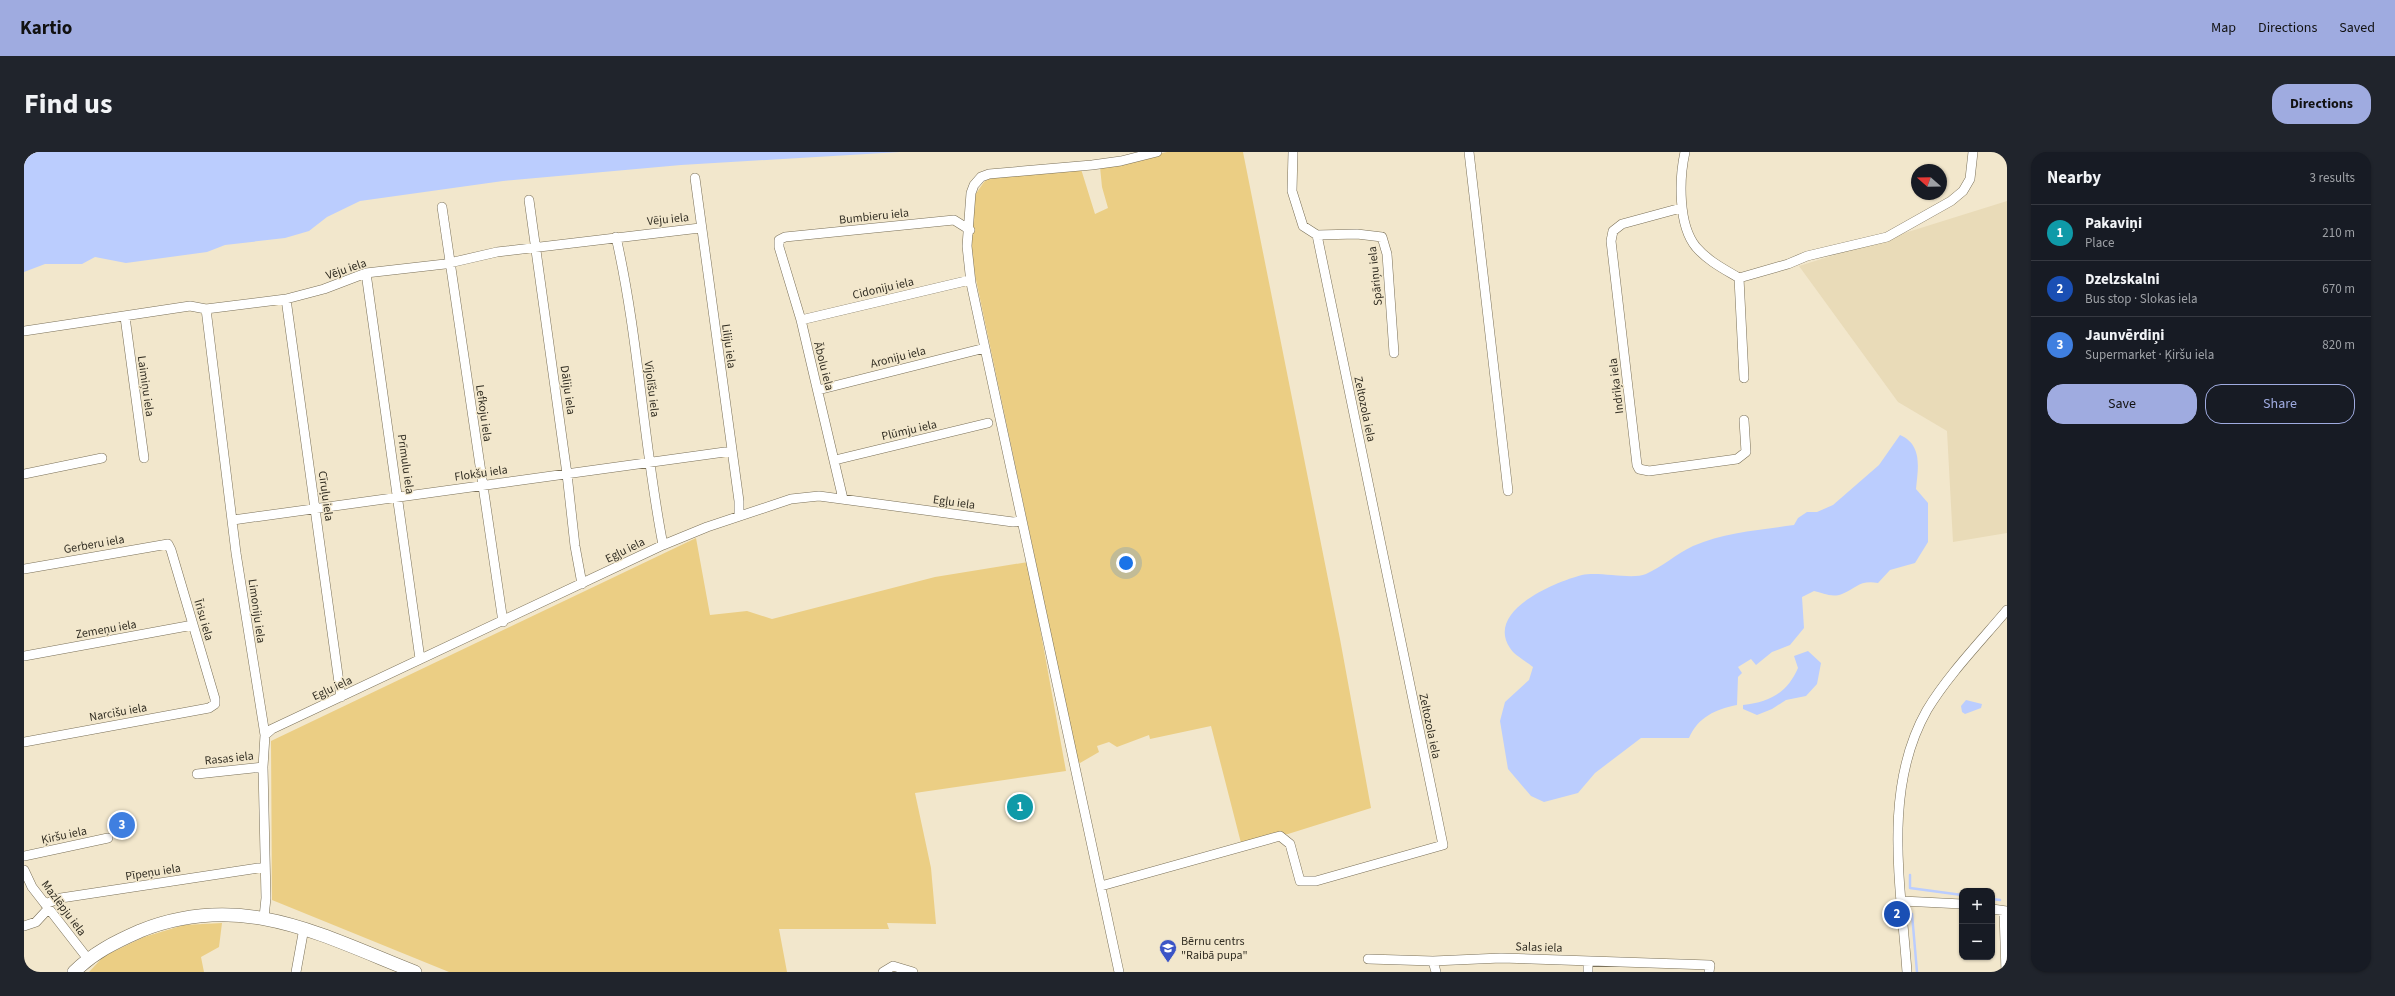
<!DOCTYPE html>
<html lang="en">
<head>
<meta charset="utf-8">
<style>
  body { margin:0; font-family:"Source Sans 3",sans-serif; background:#20242c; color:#f1f3f6 }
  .controls { position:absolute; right:12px; bottom:12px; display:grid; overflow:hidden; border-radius:8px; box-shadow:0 1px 3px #0004 }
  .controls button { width:36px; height:36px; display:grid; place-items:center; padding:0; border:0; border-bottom:1px solid #363941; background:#171b24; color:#f1f3f6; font:20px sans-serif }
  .compass { position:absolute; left:1887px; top:12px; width:36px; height:36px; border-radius:50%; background:#171b24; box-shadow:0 1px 3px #0004; rotate:290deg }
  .you { position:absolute; left:1102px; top:411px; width:14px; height:14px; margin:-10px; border:3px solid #fff; border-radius:50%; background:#1a73e8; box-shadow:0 0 0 6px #1a73e833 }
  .badge { display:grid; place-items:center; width:26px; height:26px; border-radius:50%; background:#9fabe0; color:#fff; font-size:13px; font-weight:700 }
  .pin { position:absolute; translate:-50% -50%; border:2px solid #fff; box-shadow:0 1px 4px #0006 }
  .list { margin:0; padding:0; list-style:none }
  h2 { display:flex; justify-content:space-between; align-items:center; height:52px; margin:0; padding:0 16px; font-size:17px }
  h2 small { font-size:13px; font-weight:400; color:#9ea1a6 }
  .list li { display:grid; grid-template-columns:26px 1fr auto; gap:12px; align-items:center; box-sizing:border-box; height:56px; padding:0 16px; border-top:1px solid #363941 }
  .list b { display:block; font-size:15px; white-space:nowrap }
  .list p { margin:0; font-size:13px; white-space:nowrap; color:#9ea1a6 }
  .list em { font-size:13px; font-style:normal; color:#9ea1a6 }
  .actions { display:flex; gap:8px; padding:12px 16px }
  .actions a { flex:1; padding:9px 0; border:1px solid #9fabe0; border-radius:16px; text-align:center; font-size:14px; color:#9fabe0 }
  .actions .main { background:#9fabe0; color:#111 }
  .map { position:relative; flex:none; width:1983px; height:820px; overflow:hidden; border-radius:16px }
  header { display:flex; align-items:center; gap:24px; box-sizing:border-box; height:56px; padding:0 20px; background:#9fabe0; color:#111 }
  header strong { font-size:19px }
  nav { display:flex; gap:22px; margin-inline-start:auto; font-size:14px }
  .intro { display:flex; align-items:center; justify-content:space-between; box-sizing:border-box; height:96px; padding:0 24px }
  h1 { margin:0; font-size:28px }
  .button { padding:10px 18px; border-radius:16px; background:#9fabe0; color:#111; font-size:14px; font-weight:700 }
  main { display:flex; gap:24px; padding:0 24px }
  aside { flex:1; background:#171b24; border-radius:16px; box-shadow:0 1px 3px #0004 }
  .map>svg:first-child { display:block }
  .built { fill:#e9dbb8 }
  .green { fill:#ebce84 }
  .water { fill:#bbcdfe }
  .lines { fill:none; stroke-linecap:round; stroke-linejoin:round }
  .stream { stroke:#bbcdfe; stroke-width:2.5 }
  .minor-casing { stroke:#7a7058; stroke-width:10 }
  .secondary-casing { stroke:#7a7058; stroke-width:14 }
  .minor { stroke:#fff; stroke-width:9 }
  .secondary { stroke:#fff; stroke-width:13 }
  .labels { text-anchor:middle; stroke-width:3; stroke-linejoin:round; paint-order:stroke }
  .street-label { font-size:12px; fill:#322e23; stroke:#f2e7cc }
  .poi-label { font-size:12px; fill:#322e23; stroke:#f2e7cc; text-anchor:start }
</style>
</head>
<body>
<header>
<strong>Kartio</strong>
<nav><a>Map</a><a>Directions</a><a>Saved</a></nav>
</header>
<div class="intro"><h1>Find us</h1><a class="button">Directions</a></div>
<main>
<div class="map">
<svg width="1983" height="820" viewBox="0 0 1983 820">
  <rect width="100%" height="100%" fill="#f2e7cc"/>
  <path class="built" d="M1983 49V381L1929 390 1923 279 1874 250 1775 114Z"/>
  <path class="green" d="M1143 0H1219L1316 487 1347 656 1264 682 1251 683 1217 691 1187 574 1126 587 1125 583 1093 595 1085 590 1073 594 1075 600 1056 611 1054 610 947 104 951 43 960 30 970 23 1057 17 1071 62 1084 56 1078 35 1076 15Z
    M672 386 686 463 723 459 748 467 911 425 1004 410 1042 619 891 641 907 716 912 772 863 771 865 777H755L763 820H425L248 748 247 589Z
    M198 771 195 795 177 805 180 820H65L80 804 120 785 160 773Z"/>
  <path class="water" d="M0 0H876L657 13 479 29 336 49 303 65 285 79 261 86 201 93 183 100 102 111 71 105 58 112H21L0 120Z
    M1876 283C1899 293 1894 316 1892 337L1904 351V390L1891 411 1866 418 1854 431C1835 428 1833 436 1818 442 1808 446 1799 441 1790 439L1778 445 1780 476 1766 493 1748 500 1732 513 1727 507 1714 515 1718 521 1714 525 1713 553C1692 557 1674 565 1665 586H1617L1571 621 1554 641 1520 650 1507 644 1484 617 1476 569 1481 550 1505 528 1509 515C1502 509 1490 503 1486 496 1461 459 1531 430 1558 423 1575 419 1607 428 1622 422 1638 415 1652 402 1669 394 1701 380 1736 378 1770 373L1774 366 1783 360H1793L1809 353 1855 313Z
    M1784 499 1797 511 1793 532 1782 544 1762 548 1748 557 1733 563 1719 557V553C1746 550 1763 541 1774 516L1770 504Z
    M1942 548 1958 552 1957 556 1941 562 1938 560 1937 554Z"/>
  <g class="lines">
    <path class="stream" d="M1886 723V736L1938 743
      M1968 747 1976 748
      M1888 762 1893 820"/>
    <defs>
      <path id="minor" d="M1269 0 1268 39 1279 74 1293 83
        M1445 0 1484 339
        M1661 0C1655 27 1654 73 1672 95 1684 109 1700 117 1715 126
        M671 26 715 349V364
        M505 48 543 322 551 394 558 432
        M418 55 479 470
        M1657 56 1598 72 1589 79 1587 89 1613 313 1615 317 1625 319 1713 307 1722 300 1720 268
        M1293 83 1333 82 1358 85 1363 102 1370 201
        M592 85C615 186 619 291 639 393
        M342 121 396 507
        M1715 126 1764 112 1783 104 1863 85 1927 49 1939 39 1946 27 1949 0
        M1715 126 1720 226
        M262 147 317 545
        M182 157 212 401 241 583 239 615 242 746 240 765
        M101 165 120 306
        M777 168 946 128
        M0 179 166 154 182 157 262 147 300 137 342 121 421 112 473 100 676 76
        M794 238 961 196
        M811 308 964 271
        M0 322 78 306
        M819 347 777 168 755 95V88L761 85 930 68 946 78
        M209 368 708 299
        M0 417 144 392 147 398 191 547V552L185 556 0 590
        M0 504 169 473
        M241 583 248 577 639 393 683 375 767 347 795 344 989 370 997 369
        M173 622 239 615
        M0 704 84 686
        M0 718 8 735 64 807
        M1077 734 1256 684 1266 692 1276 729H1292L1419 693 1293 83
        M1878 749 1938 752
        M21 752 37 746 241 715
        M1968 757 1983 759
        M1980 759 1982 820
        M0 774 12 770 24 757
        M1344 807 1409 809 1477 806 1686 813 1685 820
        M1409 809 1412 820
        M272 820 280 776
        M859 820 869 814 889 820
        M1095 820 947 131 943 94 947 41 950 33 957 25 965 22 1068 13 1097 9 1133 0
        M1564 820V809
        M1883 820C1877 733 1858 637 1903 558 1924 523 1957 489 1983 458"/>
      <path id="secondary" d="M50 820C69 801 91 790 116 779 218 738 297 783 391 820"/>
    </defs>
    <use href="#minor" class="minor-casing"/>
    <use href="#secondary" class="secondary-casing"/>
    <use href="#minor" class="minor"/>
    <use href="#secondary" class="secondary"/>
  </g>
  <defs>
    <symbol id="school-pin" viewBox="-11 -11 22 30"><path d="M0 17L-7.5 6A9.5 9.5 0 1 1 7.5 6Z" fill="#3b54c6" stroke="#f2e7cc"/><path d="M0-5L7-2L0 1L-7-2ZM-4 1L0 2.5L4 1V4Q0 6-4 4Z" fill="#fff"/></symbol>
  </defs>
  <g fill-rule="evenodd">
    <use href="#school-pin" x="1134" y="786" width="20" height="27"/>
  </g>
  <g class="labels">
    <g class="street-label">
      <text transform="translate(850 64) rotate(-6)" y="4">Bumbieru iela</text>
      <text transform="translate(644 67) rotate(-6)" y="4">Vēju iela</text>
      <text transform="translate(322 117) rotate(-19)" y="4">Vēju iela</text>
      <text transform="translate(1351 124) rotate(-96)" y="4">Spāriņu iela</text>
      <text transform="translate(859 136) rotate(-13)" y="4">Cidoniju iela</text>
      <text transform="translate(705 194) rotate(82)" y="4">Liliju iela</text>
      <text transform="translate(874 205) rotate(-14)" y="4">Aroniju iela</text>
      <text transform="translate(800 214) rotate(76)" y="4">Ābolu iela</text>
      <text transform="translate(122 234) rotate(82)" y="4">Laimiņu iela</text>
      <text transform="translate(1592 234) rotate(-97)" y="4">Indriķa iela</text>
      <text transform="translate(628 237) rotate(83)" y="4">Vijolīšu iela</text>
      <text transform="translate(544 238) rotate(82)" y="4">Dāliju iela</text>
      <text transform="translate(1341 257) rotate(78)" y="4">Zeltozola iela</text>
      <text transform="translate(460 261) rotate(82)" y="4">Lefkoju iela</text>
      <text transform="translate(885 278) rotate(-13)" y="4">Plūmju iela</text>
      <text transform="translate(382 312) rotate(82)" y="4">Prīmulu iela</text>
      <text transform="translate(457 321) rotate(-8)" y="4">Flokšu iela</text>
      <text transform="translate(302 344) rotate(82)" y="4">Cīruļu iela</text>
      <text transform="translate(930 350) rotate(8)" y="4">Egļu iela</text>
      <text transform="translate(70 392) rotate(-10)" y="4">Gerberu iela</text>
      <text transform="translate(601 398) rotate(-26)" y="4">Egļu iela</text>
      <text transform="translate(233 459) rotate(82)" y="4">Limoniju iela</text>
      <text transform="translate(180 468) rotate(74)" y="4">Īrisu iela</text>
      <text transform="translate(82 477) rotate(-10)" y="4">Zemeņu iela</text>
      <text transform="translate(308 536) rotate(-25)" y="4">Egļu iela</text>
      <text transform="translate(94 560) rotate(-10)" y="4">Narcišu iela</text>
      <text transform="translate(1406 574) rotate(78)" y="4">Zeltozola iela</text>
      <text transform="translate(205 606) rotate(-6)" y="4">Rasas iela</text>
      <text transform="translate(40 683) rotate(-12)" y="4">Ķiršu iela</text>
      <text transform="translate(129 720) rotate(-9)" y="4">Pīpeņu iela</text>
      <text transform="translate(40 756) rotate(53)" y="4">Mazlēpju iela</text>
      <text transform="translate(1515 795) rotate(2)" y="4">Salas iela</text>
    </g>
    <g class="poi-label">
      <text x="1157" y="793">Bērnu centrs<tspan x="1157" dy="14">"Raibā pupa"</tspan></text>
    </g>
  </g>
</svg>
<div class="controls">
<button>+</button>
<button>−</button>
</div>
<svg class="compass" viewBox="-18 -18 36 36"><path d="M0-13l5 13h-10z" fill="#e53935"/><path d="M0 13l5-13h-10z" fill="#9ea1a6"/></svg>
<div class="you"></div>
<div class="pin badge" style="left:996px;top:655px;background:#0f9aa8">1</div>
<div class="pin badge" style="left:1873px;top:762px;background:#1a4fb4">2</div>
<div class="pin badge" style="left:98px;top:673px;background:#3f7fe0">3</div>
</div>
<aside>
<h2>Nearby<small>3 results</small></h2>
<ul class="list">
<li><span class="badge" style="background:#0f9aa8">1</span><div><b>Pakaviņi</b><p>Place</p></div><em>210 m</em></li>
<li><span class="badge" style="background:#1a4fb4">2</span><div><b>Dzelzskalni</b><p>Bus stop · Slokas iela</p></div><em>670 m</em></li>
<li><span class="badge" style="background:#3f7fe0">3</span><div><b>Jaunvērdiņi</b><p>Supermarket · Ķiršu iela</p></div><em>820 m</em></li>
</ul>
<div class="actions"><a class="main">Save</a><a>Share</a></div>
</aside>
</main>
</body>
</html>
